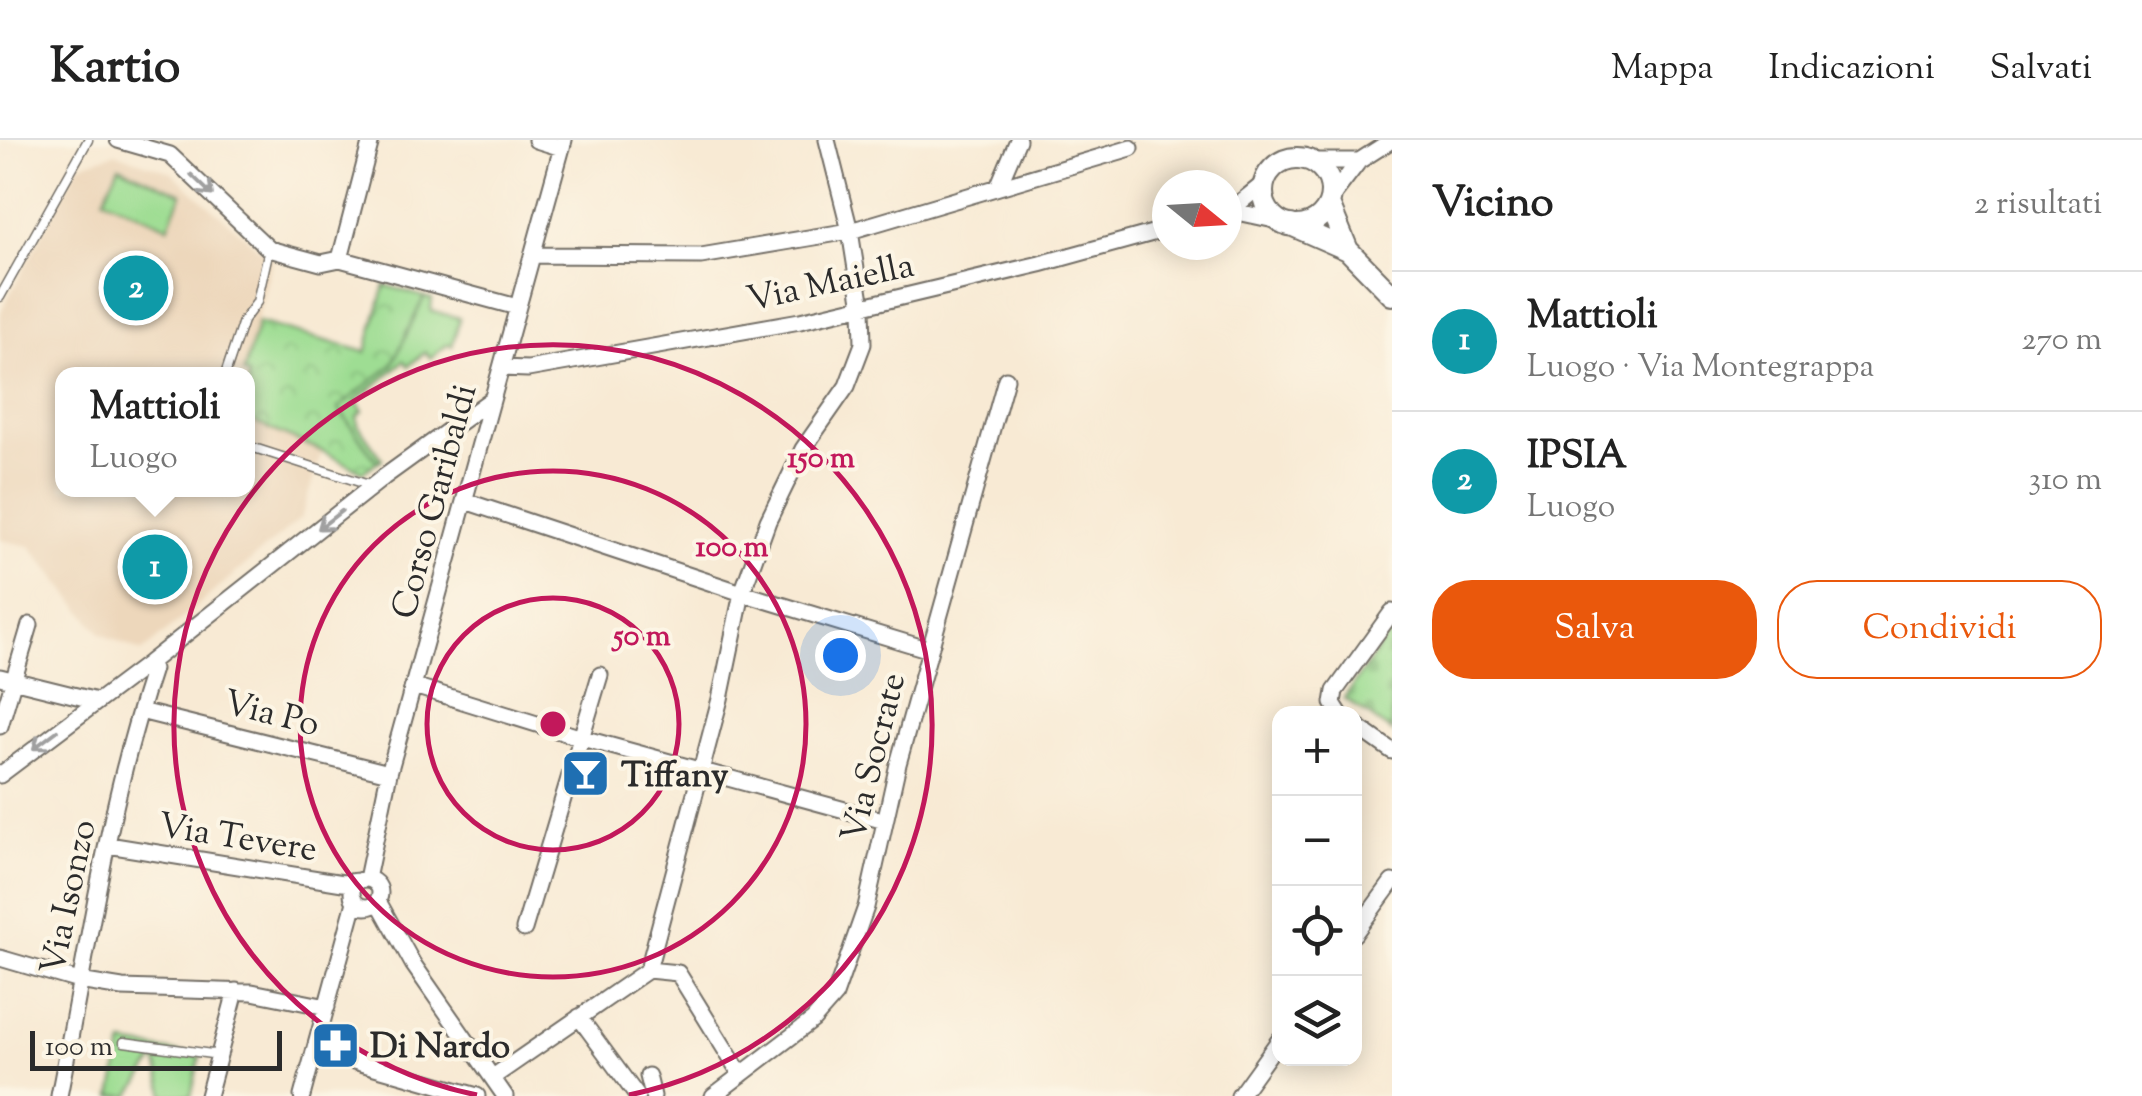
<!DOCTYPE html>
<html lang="it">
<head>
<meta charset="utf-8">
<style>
  body { margin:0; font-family:"Sorts Mill Goudy",serif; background:#f2f2f2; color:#222 }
  .controls { position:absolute; right:30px; bottom:30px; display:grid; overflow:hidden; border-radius:20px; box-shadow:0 5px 25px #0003 }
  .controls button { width:90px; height:90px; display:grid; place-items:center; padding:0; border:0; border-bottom:2px solid #e0e0e0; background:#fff; color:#222; font:50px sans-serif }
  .compass { position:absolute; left:1152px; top:30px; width:90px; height:90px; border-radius:50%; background:#fff; box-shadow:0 5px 25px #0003; rotate:108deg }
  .scale { position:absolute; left:30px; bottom:25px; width:252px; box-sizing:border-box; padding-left:10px; border:5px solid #2b2b2b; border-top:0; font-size:28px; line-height:35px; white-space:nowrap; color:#2b2b2b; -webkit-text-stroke:8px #fcf5e5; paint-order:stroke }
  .you { position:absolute; left:840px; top:515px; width:35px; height:35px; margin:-25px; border:8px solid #fff; border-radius:50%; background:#1a73e8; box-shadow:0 0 0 15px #1a73e833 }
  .badge { display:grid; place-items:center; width:65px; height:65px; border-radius:50%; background:#ea580c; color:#fff; font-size:32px; font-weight:700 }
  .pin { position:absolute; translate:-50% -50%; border:5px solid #fff; box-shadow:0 2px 10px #0006 }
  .popup { position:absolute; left:55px; top:227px; width:200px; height:130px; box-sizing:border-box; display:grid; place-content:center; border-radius:20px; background:#fff; filter:drop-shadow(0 2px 8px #0005); font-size:32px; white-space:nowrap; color:#767676 }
  .popup b { font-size:38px; color:#222 }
  .popup::after { content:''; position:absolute; left:50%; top:100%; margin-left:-20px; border:20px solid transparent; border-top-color:#fff }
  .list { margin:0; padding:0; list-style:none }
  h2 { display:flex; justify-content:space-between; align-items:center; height:130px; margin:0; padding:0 40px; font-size:42px }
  h2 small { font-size:32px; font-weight:400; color:#767676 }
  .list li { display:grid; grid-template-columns:65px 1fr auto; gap:30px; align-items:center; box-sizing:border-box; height:140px; padding:0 40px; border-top:2px solid #e0e0e0 }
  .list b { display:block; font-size:38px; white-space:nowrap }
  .list p { margin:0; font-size:32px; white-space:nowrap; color:#767676 }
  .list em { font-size:32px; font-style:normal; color:#767676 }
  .actions { display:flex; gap:20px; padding:30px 40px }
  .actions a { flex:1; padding:22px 0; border:2px solid #ea580c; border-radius:40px; text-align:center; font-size:35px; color:#ea580c }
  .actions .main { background:#ea580c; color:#fff }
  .icon { flex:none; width:55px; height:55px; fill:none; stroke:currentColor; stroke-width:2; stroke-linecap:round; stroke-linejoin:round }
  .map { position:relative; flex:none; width:1392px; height:956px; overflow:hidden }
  header { display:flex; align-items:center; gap:60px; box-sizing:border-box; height:140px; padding:0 50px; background:#fff; border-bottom:2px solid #e0e0e0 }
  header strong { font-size:48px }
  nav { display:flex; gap:55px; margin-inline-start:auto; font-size:35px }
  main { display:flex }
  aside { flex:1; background:#fff }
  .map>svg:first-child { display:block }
  .built { fill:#edd7bb }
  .grass { fill:#9edd93; stroke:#64845f; stroke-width:2.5 }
  .cemetery { fill:url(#cemetery-stones); stroke:#64845f; stroke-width:2.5 }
  .park { fill:url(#park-crowns); stroke:#64845f; stroke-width:2.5 }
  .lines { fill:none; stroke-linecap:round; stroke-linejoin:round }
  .service-casing { stroke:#736e66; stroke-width:11 }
  .minor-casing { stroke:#736e66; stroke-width:19 }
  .tertiary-casing { stroke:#736e66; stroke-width:24 }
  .service { stroke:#fff; stroke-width:8 }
  .minor { stroke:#fff; stroke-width:15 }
  .tertiary { stroke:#fff; stroke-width:20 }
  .oneway { stroke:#a0a0a0 }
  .ring { fill:none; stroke:#c2185b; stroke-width:5 }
  .labels { text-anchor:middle; stroke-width:8; stroke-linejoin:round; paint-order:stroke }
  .street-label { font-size:35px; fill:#2b2b2b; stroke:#fcf5e5 }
  .poi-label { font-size:35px; font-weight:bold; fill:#2b2b2b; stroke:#fcf5e5; text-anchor:start }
  .centre { fill:#c2185b; stroke:#fcf5e5; stroke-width:5 }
  .ring-label { font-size:30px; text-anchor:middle; font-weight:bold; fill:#c2185b; stroke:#fcf5e5; stroke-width:8; stroke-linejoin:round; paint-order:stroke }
</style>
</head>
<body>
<header>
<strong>Kartio</strong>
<nav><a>Mappa</a><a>Indicazioni</a><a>Salvati</a></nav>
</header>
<main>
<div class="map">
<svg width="1392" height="956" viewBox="0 0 1392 956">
  <defs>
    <pattern id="cemetery-stones" width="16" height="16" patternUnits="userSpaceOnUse" patternTransform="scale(2.5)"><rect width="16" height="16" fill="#9edd93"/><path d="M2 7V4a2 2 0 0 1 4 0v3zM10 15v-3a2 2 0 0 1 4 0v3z" fill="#88be7f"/></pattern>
    <pattern id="park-crowns" width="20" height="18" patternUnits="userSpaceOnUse" patternTransform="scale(2.5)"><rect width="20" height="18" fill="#9edd93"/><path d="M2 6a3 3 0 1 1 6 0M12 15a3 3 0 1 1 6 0" fill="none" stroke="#88be7f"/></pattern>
  </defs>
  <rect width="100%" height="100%" fill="#fcf5e5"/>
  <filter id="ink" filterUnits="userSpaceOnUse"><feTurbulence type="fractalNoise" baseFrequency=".01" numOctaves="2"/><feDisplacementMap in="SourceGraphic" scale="20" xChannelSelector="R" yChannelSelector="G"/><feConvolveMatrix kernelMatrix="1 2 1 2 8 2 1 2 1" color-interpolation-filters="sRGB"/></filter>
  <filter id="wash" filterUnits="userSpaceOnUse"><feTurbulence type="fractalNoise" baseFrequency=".0048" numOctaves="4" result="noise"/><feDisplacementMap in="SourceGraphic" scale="40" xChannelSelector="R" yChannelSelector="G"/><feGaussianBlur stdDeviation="2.25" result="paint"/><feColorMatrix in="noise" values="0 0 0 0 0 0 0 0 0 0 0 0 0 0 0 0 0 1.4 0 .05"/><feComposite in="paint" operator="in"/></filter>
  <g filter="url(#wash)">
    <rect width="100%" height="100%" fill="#f8ead4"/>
    <path class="built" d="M116 13 171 32 267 116 273 117 243 234 62 235V350H248V280L322 311 301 378 142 512 101 494 30 406 0 400V173L79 25Z"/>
    <path class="grass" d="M119 26 182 54 168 87 104 58Z
      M424 157 432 159 431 171 460 178 452 206 448 204 431 218 425 212 409 226 404 221 356 261 363 271 357 276 358 285 382 319 377 322 338 268 392 224Z
      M123 904 200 916 191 956H165L156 918 130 956H112Z"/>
    <path class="cemetery" d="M1392 489V592L1344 558Z"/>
    <path class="park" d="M385 145 424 157 392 225 338 268 377 322 363 332 322 311 248 280V235L243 234 258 182 366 212Z"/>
  </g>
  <g filter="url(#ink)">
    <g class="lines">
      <defs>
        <path id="service" d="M0 157 88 0
          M225 235 243 181 257 162 269 109
          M248 306 372 346
          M124 902 219 915"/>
        <path id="minor" d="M118 0 170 15 269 109 321 123 340 119
          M536 0 562 8
          M1313 21H1359
          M998 47 1018 0
          M1330 59 1359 21 1392 0
          M1233 71 1279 81
          M1227 73 1263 44
          M532 115 701 116 850 91 1131 8
          M340 119 517 167
          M340 119 371 0
          M501 228 528 229 800 181 1040 124 1167 89
          M465 361 742 453 930 510
          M0 537 97 561
          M414 546 582 598 885 681
          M140 571 389 633
          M1340 574 1333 563 1335 551 1392 472
          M1354 584 1392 611
          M0 586 30 485
          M0 635 149 523 384 337 492 259
          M108 705 343 743 358 741
          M352 753a14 14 0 1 1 28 0a14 14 0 1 1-28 0Z
          M367 739 389 633 564 0
          M378 761 413 824 505 956
          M524 789 600 535
          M1354 794 1392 742
          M0 818 79 841 122 848 252 852 327 867
          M648 830 720 559 742 453 768 381 803 309 847 246 863 204 862 167 850 91 827 0
          M648 830 678 833 741 935
          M579 877 637 956
          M315 910 477 956
          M648 936 653 956
          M493 937 648 830
          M59 956C87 814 107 668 153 529L149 523
          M208 956 236 851
          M302 956 355 762
          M713 956 813 880 835 855 866 767 898 624 1006 239
          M1239 956 1280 899"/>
        <path id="tertiary" d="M1263 52a34 34 0 1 1 68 0a34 34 0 1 1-68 0Z
          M1329 64 1348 110 1392 155
          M1291 85 1348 110"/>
      </defs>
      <use href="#service" class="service-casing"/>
      <use href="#minor" class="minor-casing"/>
      <use href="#tertiary" class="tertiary-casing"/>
      <use href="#service" class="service"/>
      <use href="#minor" class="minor"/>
      <use href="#tertiary" class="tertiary"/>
    </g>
    <defs><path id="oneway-shaft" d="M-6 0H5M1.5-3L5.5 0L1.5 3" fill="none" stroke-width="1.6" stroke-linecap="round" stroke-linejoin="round" transform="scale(2.5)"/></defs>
    <g class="oneway">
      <use href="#oneway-shaft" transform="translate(202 45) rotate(44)"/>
      <use href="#oneway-shaft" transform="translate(330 380) rotate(142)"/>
      <use href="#oneway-shaft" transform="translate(45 600) rotate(143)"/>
    </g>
  </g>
  <g class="ring">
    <circle cx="553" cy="584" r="126"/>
    <circle cx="553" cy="584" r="253"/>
    <path d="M477 955A379 379 0 1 1 629 955"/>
  </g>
  <defs>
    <symbol id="bar-square" viewBox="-11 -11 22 22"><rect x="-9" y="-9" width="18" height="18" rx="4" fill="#1f6fb2" stroke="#fcf5e5"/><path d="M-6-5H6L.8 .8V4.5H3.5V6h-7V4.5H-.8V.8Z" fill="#fff"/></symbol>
    <symbol id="pharmacy-square" viewBox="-11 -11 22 22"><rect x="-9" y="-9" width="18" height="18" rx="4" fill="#1f6fb2" stroke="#fcf5e5"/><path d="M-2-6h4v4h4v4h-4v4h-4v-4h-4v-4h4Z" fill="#fff"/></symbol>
  </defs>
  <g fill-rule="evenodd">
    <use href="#bar-square" x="558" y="606" width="55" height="55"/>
    <use href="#pharmacy-square" x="308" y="878" width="55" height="55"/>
  </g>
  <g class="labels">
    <g class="street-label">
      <text transform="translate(830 141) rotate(-12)" y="12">Via Maiella</text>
      <text transform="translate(433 361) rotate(-75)" y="12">Corso Garibaldi</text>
      <text transform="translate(272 572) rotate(14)" y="12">Via Po</text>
      <text transform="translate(872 617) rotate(-76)" y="12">Via Socrate</text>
      <text transform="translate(238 696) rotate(9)" y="12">Via Tevere</text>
      <text transform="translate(67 757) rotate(-78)" y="12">Via Isonzo</text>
    </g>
    <g class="poi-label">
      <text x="621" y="646">Tiffany</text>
      <text x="370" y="917">Di Nardo</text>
    </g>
  </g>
  <circle cx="553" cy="584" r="15" class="centre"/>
  <g class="ring-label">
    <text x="821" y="327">150 m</text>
    <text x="732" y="416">100 m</text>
    <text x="642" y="505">50 m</text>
  </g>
</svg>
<div class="controls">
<button>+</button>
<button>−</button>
<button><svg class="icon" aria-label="locate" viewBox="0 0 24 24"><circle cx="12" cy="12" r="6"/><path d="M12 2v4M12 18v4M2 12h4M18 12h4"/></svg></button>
<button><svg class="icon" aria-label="layers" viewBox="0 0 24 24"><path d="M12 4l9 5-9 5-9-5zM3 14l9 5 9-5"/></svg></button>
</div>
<svg class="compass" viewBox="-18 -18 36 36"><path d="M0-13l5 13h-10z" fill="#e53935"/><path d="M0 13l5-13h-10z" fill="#767676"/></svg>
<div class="scale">100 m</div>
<div class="you"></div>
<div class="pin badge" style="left:155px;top:427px;background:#0f9aa8">1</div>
<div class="popup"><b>Mattioli</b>Luogo</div>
<div class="pin badge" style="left:136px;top:148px;background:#0f9aa8">2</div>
</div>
<aside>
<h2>Vicino<small>2 risultati</small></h2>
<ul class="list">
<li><span class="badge" style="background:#0f9aa8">1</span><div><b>Mattioli</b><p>Luogo · Via Montegrappa</p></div><em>270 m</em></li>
<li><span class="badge" style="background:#0f9aa8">2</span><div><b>IPSIA</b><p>Luogo</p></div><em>310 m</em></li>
</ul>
<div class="actions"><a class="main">Salva</a><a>Condividi</a></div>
</aside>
</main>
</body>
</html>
